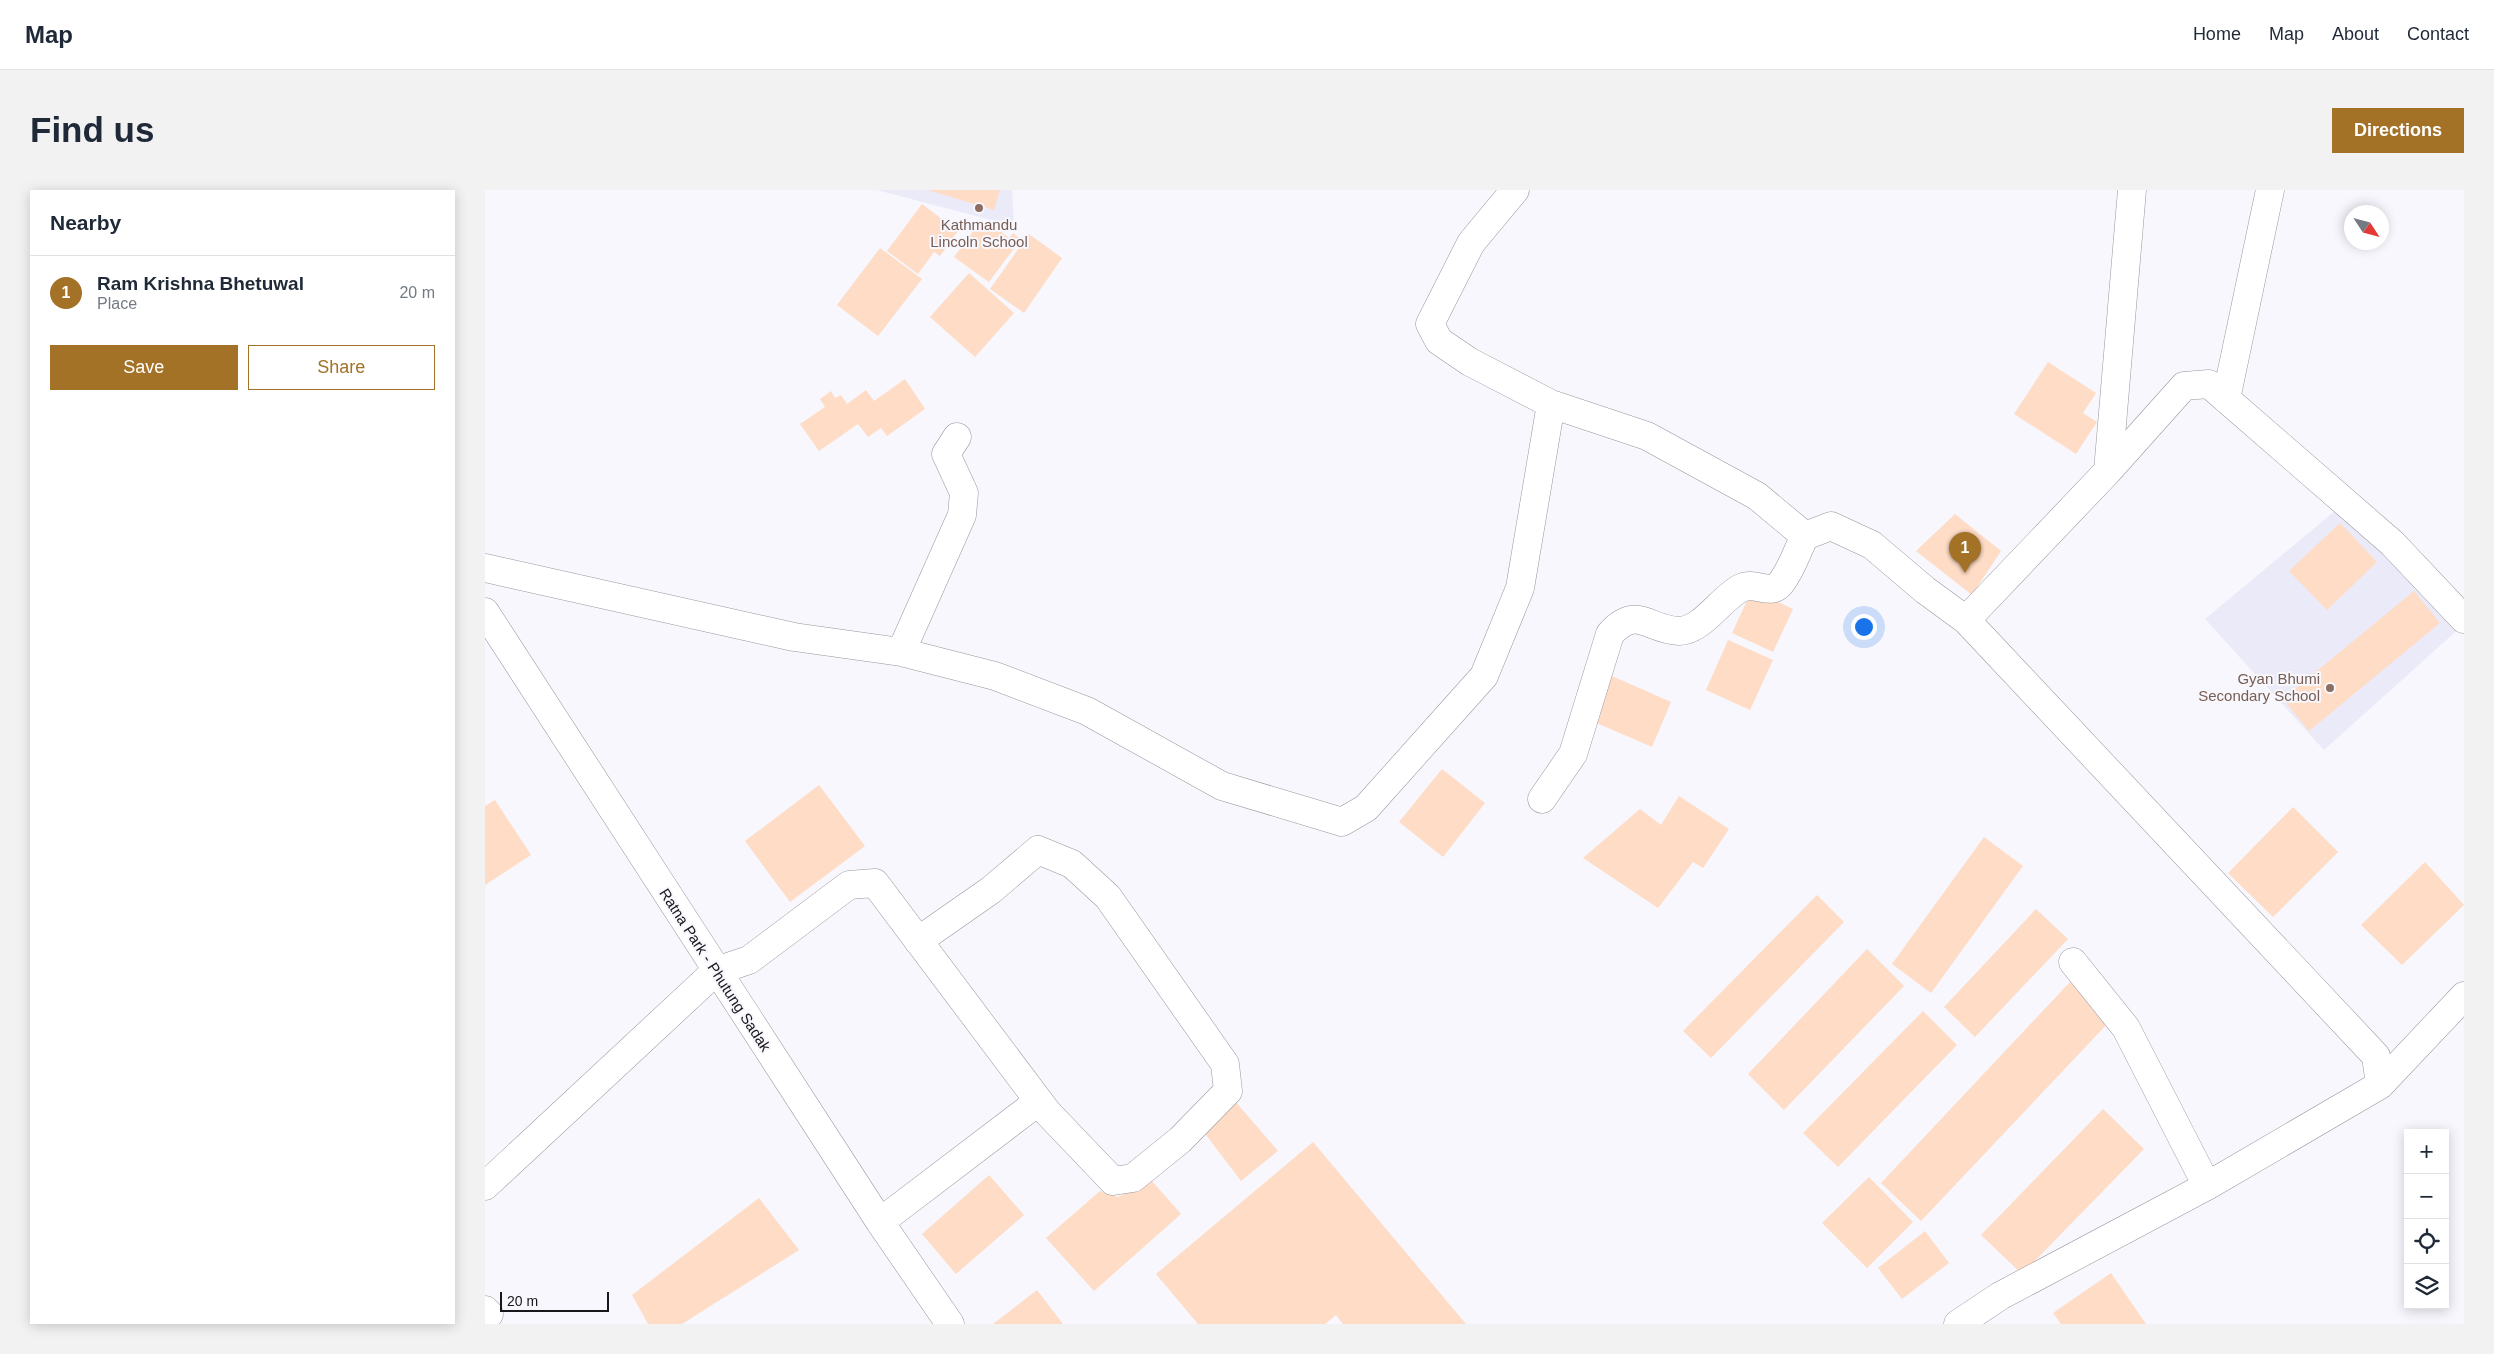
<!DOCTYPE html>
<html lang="en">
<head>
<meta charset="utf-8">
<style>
  body { margin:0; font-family:Arial,sans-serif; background:#f2f2f3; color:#1f2937 }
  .controls { position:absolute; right:15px; bottom:15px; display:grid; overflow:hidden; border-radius:0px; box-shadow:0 2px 12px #0003 }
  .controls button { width:45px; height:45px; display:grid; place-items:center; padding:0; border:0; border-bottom:1px solid #e0e1e3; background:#fff; color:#1f2937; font:25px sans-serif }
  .compass { position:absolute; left:1859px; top:15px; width:45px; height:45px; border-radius:50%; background:#fff; box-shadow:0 2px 12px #0003; rotate:126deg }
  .scale { position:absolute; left:15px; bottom:12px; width:109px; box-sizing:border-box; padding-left:5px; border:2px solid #18181a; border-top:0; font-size:14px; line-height:18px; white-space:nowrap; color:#18181a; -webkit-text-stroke:4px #f7f7fd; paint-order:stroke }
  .you { position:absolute; left:1378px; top:436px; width:18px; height:18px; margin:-12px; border:4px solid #fff; border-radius:50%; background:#1a73e8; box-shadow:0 0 0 8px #1a73e833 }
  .badge { display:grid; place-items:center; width:32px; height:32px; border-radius:50%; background:#a37227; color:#fff; font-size:16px; font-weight:700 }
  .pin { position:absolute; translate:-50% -41px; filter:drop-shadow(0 1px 2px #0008) }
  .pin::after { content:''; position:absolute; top:26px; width:18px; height:15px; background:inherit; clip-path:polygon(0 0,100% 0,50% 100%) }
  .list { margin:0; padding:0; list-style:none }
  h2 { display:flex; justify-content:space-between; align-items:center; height:65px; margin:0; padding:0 20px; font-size:21px }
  h2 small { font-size:16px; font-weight:400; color:#747a83 }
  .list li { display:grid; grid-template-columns:32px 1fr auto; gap:15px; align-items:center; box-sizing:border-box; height:75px; padding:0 20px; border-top:1px solid #e0e1e3 }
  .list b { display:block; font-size:19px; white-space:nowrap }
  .list p { margin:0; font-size:16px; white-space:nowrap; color:#747a83 }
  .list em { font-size:16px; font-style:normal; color:#747a83 }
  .actions { display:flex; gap:10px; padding:15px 20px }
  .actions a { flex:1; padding:11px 0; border:1px solid #a37227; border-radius:0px; text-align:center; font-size:18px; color:#a37227 }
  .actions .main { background:#a37227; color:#fff }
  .icon { flex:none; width:28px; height:28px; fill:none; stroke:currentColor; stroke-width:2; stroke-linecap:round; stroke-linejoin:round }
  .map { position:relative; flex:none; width:1979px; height:1134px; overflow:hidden; border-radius:0px }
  header { display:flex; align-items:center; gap:30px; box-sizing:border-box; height:70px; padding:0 25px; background:#fff; border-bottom:1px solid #e0e1e3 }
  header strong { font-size:24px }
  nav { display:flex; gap:28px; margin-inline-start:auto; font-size:18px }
  .intro { display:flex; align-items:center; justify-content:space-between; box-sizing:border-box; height:120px; padding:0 30px }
  h1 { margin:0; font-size:35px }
  .button { padding:12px 22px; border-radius:0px; background:#a37227; color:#fff; font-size:18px; font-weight:700 }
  main { display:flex; gap:30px; padding:0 30px }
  aside { flex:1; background:#fff; border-radius:0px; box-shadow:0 2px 12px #0003 }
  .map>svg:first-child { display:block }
  .built { fill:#ebeaf8 }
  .building { fill:#fedcc6 }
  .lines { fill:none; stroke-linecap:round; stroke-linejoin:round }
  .minor-casing { stroke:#97979d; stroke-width:29 }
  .minor { stroke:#fff; stroke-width:28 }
  .education-dot { fill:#8d6e63; stroke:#f7f7fd; stroke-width:2 }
  .labels { text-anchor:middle; stroke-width:4; stroke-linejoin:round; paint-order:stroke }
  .education-label { font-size:15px; fill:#785e54; stroke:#f7f7fd }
  .street-label { font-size:15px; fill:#18181a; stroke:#f7f7fd }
</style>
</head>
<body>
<header>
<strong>Map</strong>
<nav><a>Home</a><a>Map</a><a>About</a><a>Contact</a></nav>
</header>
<div class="intro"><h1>Find us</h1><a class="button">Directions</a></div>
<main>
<aside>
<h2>Nearby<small></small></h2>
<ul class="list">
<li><span class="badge">1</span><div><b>Ram Krishna Bhetuwal</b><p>Place</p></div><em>20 m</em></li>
</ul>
<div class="actions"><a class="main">Save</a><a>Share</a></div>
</aside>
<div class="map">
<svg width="1979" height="1134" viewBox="0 0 1979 1134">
  <rect width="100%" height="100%" fill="#f7f7fd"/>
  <path class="built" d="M392 0H527L529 36Z
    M1856 316 1978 435 1839 560 1720 429Z"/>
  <path class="building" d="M443 0H515L509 20Z
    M437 14 473 41 455 66 449 62 433 84 402 61Z
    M506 34 524 48 528 43 536 49 504 92 469 67 493 35 501 41Z
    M544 44 577 68 539 123 505 99Z
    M395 58 437 89 393 146 352 115Z
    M484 83 529 123 490 167 445 127Z
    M1563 172 1611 203 1598 223 1612 232 1591 264 1529 224Z
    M420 189 440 219 402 246 396 238 383 247 373 234 334 261 315 234 340 217 335 209 346 201 350 208 356 205 362 214 381 200 389 211Z
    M1470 324 1516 361 1487 405 1431 361Z
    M1855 333 1892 372 1842 420 1804 381Z
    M1267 400 1308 419 1288 462 1247 443Z
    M1929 401 1955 433 1824 541 1798 509Z
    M1243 450 1288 470 1265 520 1221 500Z
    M1127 486 1186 512 1167 557 1107 531Z
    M957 579 1000 613 958 667 914 632Z
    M334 595 380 656 305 712 260 651Z
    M1194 606 1244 639 1218 678 1208 672 1173 718 1098 668 1155 619 1176 635Z
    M10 610 46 665 0 695V616Z
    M1808 617 1853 662 1788 727 1743 683Z
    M1499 647 1538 676 1446 803 1407 774Z
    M1940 672 1979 715 1917 775 1876 735Z
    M1332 705 1359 732 1226 868 1198 841Z
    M1551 719 1583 749 1490 847 1459 817Z
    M1382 759 1419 796 1299 920 1263 884Z
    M1585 792 1626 830 1436 1031 1396 993Z
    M1438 821 1472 855 1353 977 1318 943Z
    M749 910 793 961 756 991 715 937Z
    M1618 919 1659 959 1537 1084 1496 1045Z
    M828 952 981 1134H858L851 1125 840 1134H713L671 1084Z
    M504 985 539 1025 471 1084 437 1044Z
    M1384 987 1428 1032 1382 1078 1337 1033Z
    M666 990 696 1024 609 1101 561 1048 615 1001 633 1007Z
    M274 1008 314 1060 197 1134H163L147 1105Z
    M1440 1041 1464 1073 1417 1109 1393 1078Z
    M1626 1083 1661 1134H1576L1568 1123Z
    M552 1100 578 1134H508Z"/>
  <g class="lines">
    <defs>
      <path id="minor" d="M1030 0 986 53 945 134 954 151 985 172 1066 214 1162 246 1272 306 1320 346
        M1741 209 1785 0
        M1623 281 1699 196 1724 194 1907 353 1979 429
        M0 378 309 447 416 462 510 486 602 521 737 596 857 632 881 618 999 486 1035 398 1066 214
        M0 422 395 1032 465 1134
        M416 462 477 325 479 303 461 264 472 247
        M1057 609 1088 564 1125 444C1152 414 1163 440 1194 441 1217 441 1237 407 1256 398 1270 391 1285 406 1295 394 1306 381 1312 361 1320 346L1346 336 1387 355 1440 400 1481 430
        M1588 772 1641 838 1722 996
        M1895 895 1979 806
        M0 996 231 781 264 770 364 695 390 693 562 922 628 991 648 988 695 950 743 901 740 874 623 707 587 674 553 660 506 700 433 751
        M395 1032 554 911
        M0 1120 4 1124
        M1473 1134 1515 1106 1722 996 1895 895 1891 866 1481 430 1623 281 1647 0"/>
    </defs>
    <use href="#minor" class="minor-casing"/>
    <use href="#minor" class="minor"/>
  </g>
  <g class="education-dot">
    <circle cx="494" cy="18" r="5"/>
    <circle cx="1845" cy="498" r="5"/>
  </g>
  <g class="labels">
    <g class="education-label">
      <text x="494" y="40">Kathmandu<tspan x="494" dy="17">Lincoln School</tspan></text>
      <text x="1835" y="494" text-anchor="end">Gyan Bhumi<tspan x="1835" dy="17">Secondary School</tspan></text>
    </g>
    <g class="street-label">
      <text transform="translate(230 780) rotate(57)" y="5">Ratna Park - Phutung Sadak</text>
    </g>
  </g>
</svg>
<div class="controls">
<button>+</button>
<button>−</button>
<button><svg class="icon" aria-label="locate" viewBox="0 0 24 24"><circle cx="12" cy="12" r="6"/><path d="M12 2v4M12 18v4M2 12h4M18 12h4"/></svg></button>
<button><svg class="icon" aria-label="layers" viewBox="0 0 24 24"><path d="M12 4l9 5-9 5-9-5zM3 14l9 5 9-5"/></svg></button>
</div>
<svg class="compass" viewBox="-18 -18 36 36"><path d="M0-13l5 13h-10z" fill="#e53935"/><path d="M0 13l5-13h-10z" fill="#747a83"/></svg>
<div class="scale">20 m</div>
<div class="you"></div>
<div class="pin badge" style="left:1480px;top:383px">1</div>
</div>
</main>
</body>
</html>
